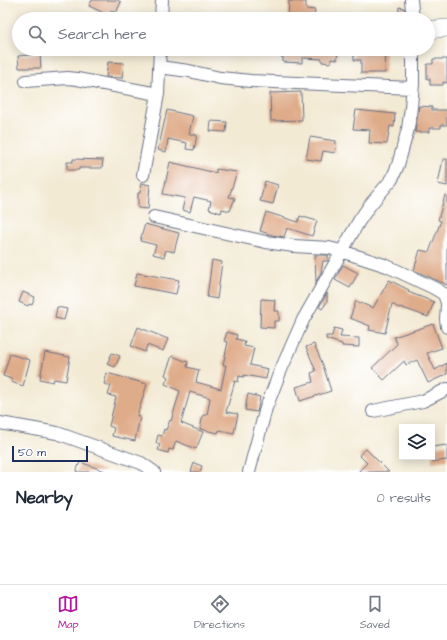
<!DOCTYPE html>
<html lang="en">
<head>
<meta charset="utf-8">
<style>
  body { margin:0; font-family:"Architects Daughter",sans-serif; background:#f2f2f3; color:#1f2937 }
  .controls { position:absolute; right:12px; bottom:12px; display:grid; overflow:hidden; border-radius:0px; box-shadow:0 2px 10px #0003 }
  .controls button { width:36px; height:36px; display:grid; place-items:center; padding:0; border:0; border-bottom:1px solid #e0e1e3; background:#fff; color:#1f2937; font:20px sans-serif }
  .scale { position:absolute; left:12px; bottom:10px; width:76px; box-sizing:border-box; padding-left:4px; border:2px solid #1b2f5e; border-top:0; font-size:11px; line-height:14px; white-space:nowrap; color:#1b2f5e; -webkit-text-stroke:3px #fff; paint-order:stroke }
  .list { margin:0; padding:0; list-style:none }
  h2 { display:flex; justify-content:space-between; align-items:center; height:52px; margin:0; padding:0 16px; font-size:17px }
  h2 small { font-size:13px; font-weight:400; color:#747a83 }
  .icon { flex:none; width:22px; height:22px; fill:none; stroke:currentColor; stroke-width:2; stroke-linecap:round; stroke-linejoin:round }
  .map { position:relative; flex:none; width:447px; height:472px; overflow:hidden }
  .search { position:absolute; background:#fff; box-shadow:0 2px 10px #0003; left:12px; right:12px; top:12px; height:44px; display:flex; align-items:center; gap:10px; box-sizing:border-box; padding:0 14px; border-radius:22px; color:#747a83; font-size:15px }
  .sheet { height:112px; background:#fff }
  nav { display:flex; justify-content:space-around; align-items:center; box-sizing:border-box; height:56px; border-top:1px solid #e0e1e3; background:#fff; font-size:11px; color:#747a83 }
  nav a { display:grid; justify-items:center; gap:2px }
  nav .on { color:#b5179e }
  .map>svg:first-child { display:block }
  .building { fill:#dfac8a }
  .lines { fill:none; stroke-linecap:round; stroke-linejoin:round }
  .street-casing { stroke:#677087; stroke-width:14 }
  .secondary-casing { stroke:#677087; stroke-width:18 }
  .street { stroke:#fff; stroke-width:12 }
  .secondary { stroke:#fff; stroke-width:17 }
</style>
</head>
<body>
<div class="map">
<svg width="447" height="472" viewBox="0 0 447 472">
  <rect width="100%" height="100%" fill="#fff"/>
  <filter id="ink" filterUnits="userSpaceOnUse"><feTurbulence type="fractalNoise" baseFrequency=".025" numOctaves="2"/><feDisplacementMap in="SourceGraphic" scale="8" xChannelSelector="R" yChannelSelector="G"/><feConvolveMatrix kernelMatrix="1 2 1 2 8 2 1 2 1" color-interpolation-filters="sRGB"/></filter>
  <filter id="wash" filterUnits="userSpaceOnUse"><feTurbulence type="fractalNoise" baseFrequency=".012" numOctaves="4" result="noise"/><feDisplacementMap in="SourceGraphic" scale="16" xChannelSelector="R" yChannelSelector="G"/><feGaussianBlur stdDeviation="0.9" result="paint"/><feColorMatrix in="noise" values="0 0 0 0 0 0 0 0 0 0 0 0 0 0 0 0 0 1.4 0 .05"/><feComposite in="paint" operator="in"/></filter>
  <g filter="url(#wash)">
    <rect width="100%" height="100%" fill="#f3ead4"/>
    <g id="blocks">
      <path class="building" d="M92 0H117L121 2 116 13 111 10 108 15 89 6Z
        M289 1 306 2V9L315 10 314 19H288Z
        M399 7 404 8 405 19H398Z
        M281 49H338L337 60 331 59V63L322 62V59L304 58H302V63L283 62V57H281Z
        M354 49H386L385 73H361V60H354Z
        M40 54 41 68H19L18 56Z
        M433 59H447V83L443 82V85H430V79H427V64H433Z
        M108 62 124 63 122 78 106 77Z
        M301 92 302 120 271 121 270 93Z
        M419 106 432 107V110H447V125H441V128H429V132H415Z
        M167 110 193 116 189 134 197 135 194 150 186 149 187 143 168 139 166 152 158 150Z
        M356 110 395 114 394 127 390 126 387 144 369 143 370 130 353 129Z
        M211 121 227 122 226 132 210 131Z
        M310 137 336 141 335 153 323 151 321 161 306 159Z
        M73 159 103 160 102 168H79V170H67V162H73Z
        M443 159H447V186L438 184Z
        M170 162 216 173V169L237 172 229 197 235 198 230 211 222 209 221 213 209 209 211 201 194 197 190 212 182 210 185 198 163 194Z
        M265 181 278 185 273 204 260 201Z
        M141 183 150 185 148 209 138 208V193H140Z
        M445 195 447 196V285L414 270 420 250 429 252 441 221 438 220Z
        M266 212 298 222 300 216 317 221 312 236 287 228 284 237 272 235 260 231Z
        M145 224 179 233 174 252 166 250 164 257 153 254 156 245 140 241Z
        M315 255H328V261H323L321 273 316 282Z
        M212 260 222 262 217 299 207 297Z
        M343 265 358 273 350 288 335 280Z
        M137 273 179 280 176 294 134 286Z
        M389 280 409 290 408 292 434 302 428 317 400 307 399 308 392 304 385 333 369 330 370 326 350 318 356 301 373 308Z
        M23 292 35 297 32 305 29 304 28 306 19 302Z
        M327 293V302L322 309 319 307Z
        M261 299 275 300 274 311H279V321H274V328L260 327Z
        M57 307 67 309 64 320 55 318Z
        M433 324 442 348 427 353 435 370 447 363V374L428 383 417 360 406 365 404 361 384 380 372 368 397 344 394 337Z
        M138 327 168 339 163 351 147 345 145 352 131 346Z
        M334 328 342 330 340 337 359 338V347L342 346V344L326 339V336H332Z
        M227 332 237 335 236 339 245 341 244 346 254 348 250 365 268 369 266 379 244 375V377L239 376 238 382 235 381 226 412 238 414 234 433 219 430 218 433 200 429 203 415H207L210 398 190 392 181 423 203 432 196 449 176 441 173 450 169 449 168 453 158 450 160 445 156 443 158 435 162 436 164 429 166 430 170 420 171 421 180 391 165 384 168 377 165 375 172 356 188 362 187 367 199 370 196 382 221 389 226 365H223L228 342 224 341Z
        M314 344 323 365 331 391 300 401 296 387 313 382 311 373 316 371 306 347Z
        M45 352 70 357 66 381 54 379 53 382 40 379Z
        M112 353 120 356 115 367 107 364Z
        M10 354 30 360 23 386 11 382 12 379 3 376Z
        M107 373 147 384 137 416 140 417 135 441 112 436 114 428 109 426 116 397 108 395 111 386 104 384Z
        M248 394 260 397 257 412 245 410Z
        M447 445V460L432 462V447Z
        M366 449 389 472H358L367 463 359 455Z
        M80 462 105 471V472H76Z
        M194 463 202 466 200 472H191Z"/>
    </g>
  </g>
  <g filter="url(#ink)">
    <use href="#blocks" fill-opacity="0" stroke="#677087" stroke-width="1"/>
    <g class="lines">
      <defs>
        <path id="street" d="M411 0 413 19
          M161 19 162 0
          M159 67 189 71 220 78 251 81 412 88
          M26 81 68 78 77 79 158 94
          M143 175 158 94 160 49
          M154 217 266 242 294 246 329 248 341 251 387 266 434 288 444 294 447 303
          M447 306 446 319 447 327
          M373 411 423 401 447 389
          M0 423 57 433 141 463 154 472
          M249 472 266 408 280 372 303 320 359 221 370 205 392 179 398 165 408 129 411 107 413 84V49"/>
        <path id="secondary" d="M428 30 447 28"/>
      </defs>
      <use href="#street" class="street-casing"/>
      <use href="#secondary" class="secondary-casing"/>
      <use href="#street" class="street"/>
      <use href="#secondary" class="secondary"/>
    </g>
  </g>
</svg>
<div class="controls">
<button><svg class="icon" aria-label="layers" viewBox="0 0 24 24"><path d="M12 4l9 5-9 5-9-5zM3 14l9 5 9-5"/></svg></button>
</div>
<div class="scale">50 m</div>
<div class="search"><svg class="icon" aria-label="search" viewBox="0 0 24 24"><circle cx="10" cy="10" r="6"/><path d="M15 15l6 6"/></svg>Search here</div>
</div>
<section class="sheet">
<h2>Nearby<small>0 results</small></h2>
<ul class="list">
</ul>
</section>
<nav>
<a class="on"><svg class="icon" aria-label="map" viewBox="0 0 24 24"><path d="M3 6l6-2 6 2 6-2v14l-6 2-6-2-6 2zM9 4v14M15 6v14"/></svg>Map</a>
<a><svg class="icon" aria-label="directions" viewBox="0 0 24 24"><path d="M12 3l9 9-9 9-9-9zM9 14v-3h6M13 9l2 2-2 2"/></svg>Directions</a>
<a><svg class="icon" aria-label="saved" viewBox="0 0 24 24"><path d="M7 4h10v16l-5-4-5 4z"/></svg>Saved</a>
</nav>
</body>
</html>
